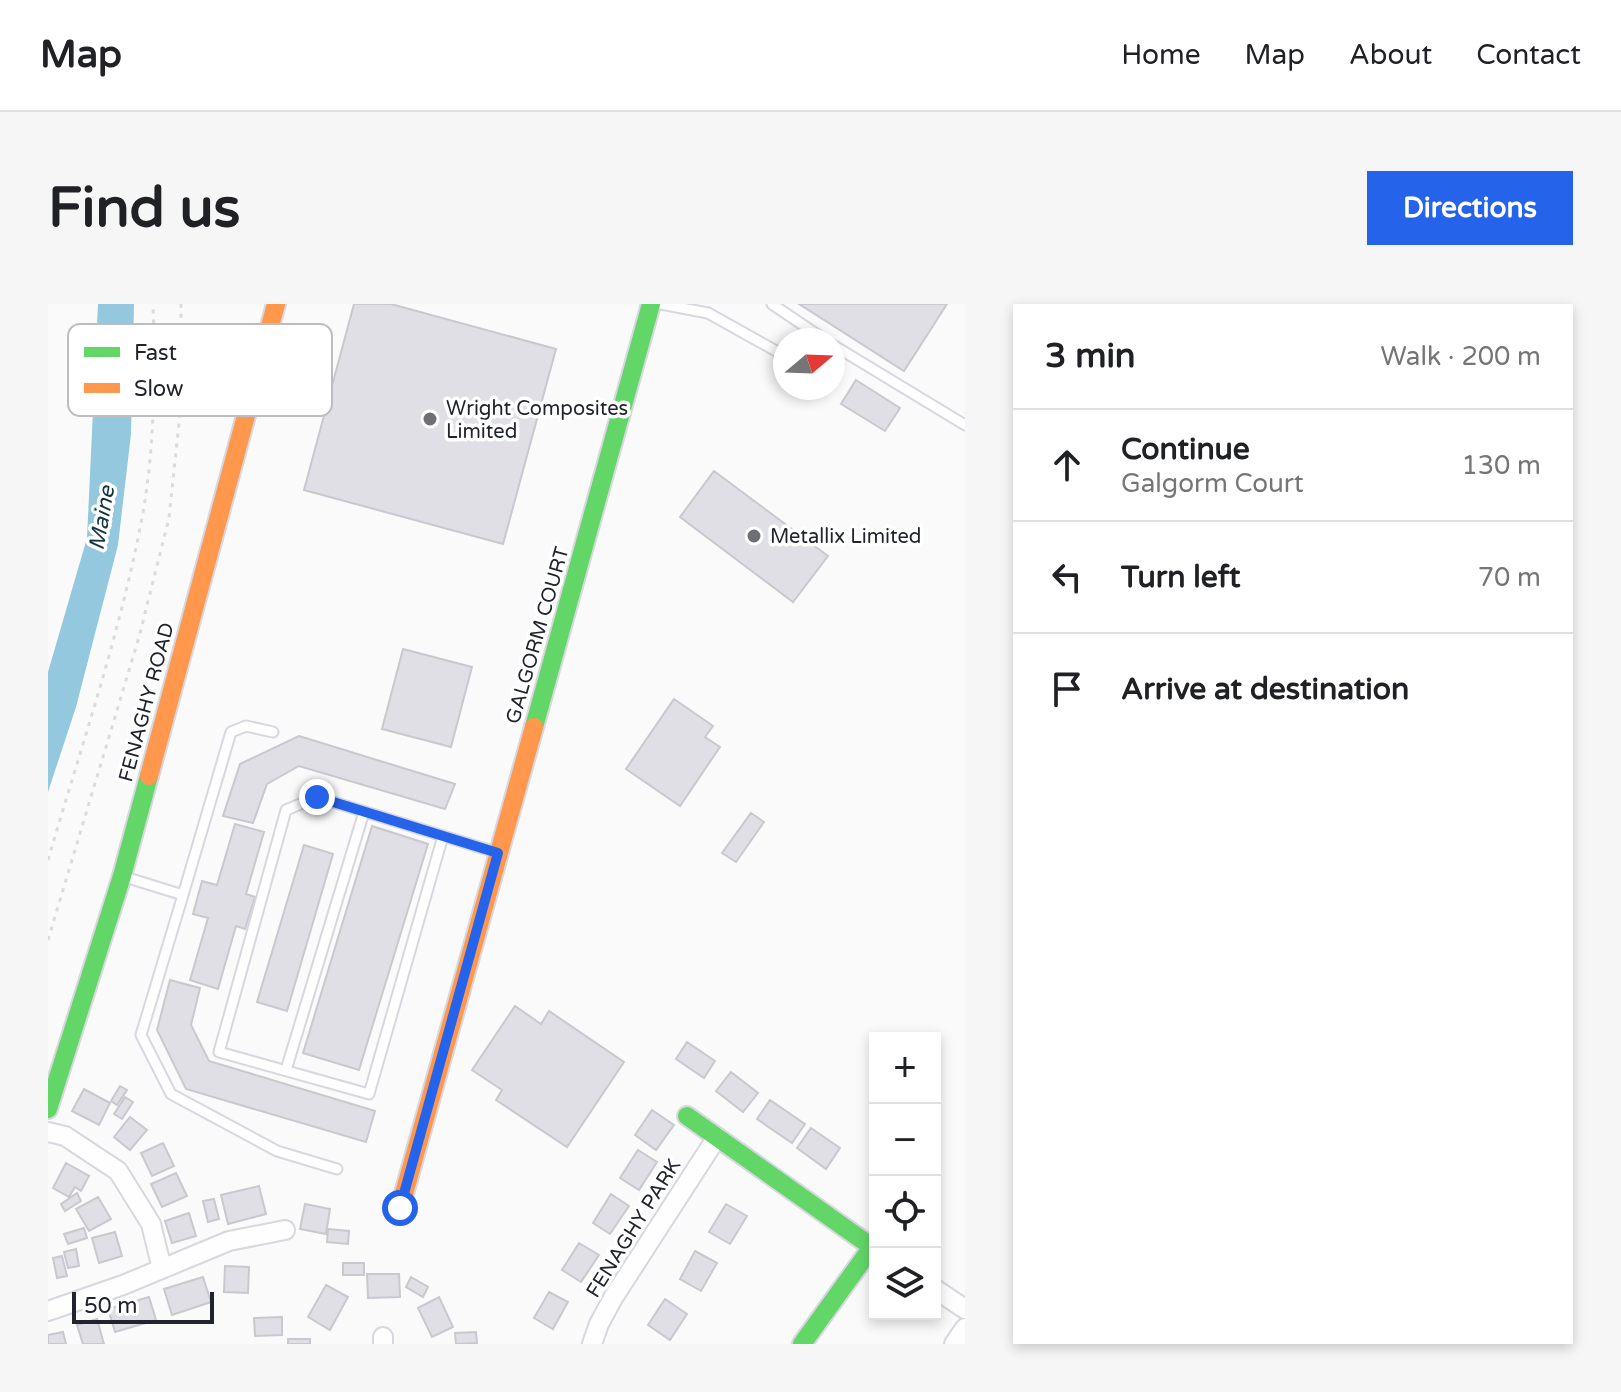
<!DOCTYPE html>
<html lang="en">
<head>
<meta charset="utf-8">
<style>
  body { margin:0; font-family:"Varela Round",sans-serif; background:#f6f6f6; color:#202124 }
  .controls { position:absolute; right:24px; bottom:24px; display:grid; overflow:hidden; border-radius:0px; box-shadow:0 4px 12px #0003 }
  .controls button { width:72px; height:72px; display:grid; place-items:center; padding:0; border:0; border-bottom:2px solid #e0e0e0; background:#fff; color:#202124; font:40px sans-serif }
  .compass { position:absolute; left:725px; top:24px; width:72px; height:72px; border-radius:50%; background:#fff; box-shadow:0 4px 12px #0003; rotate:71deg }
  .scale { position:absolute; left:24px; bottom:20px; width:142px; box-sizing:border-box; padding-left:8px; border:4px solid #21242e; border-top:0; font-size:22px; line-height:28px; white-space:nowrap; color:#21242e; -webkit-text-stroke:6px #fff; paint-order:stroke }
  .stop { position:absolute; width:24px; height:24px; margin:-18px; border:6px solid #2563eb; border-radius:50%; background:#fff }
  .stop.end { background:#2563eb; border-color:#fff; box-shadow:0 2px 8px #0008 }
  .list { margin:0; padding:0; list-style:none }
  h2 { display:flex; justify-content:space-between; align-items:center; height:104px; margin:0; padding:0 32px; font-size:34px }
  h2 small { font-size:26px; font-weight:400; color:#757577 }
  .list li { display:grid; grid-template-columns:52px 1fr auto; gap:24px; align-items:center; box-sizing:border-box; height:112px; padding:0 32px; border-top:2px solid #e0e0e0 }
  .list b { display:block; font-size:30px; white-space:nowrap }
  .list p { margin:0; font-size:26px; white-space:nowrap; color:#757577 }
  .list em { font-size:26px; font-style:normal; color:#757577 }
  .icon { flex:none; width:44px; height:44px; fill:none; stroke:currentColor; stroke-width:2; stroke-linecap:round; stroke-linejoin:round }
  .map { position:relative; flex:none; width:917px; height:1040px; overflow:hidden; border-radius:0px }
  header { display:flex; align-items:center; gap:48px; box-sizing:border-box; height:112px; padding:0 40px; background:#fff; border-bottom:2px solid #e0e0e0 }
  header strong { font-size:38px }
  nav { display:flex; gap:44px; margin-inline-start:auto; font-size:28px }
  .intro { display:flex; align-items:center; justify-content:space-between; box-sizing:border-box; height:192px; padding:0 48px }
  h1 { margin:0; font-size:56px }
  .button { padding:20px 36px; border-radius:0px; background:#2563eb; color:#fff; font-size:28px; font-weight:700 }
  main { display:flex; gap:48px; padding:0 48px }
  aside { flex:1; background:#fff; border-radius:0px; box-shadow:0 4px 12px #0003 }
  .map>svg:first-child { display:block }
  .water { fill:#94c8de }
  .building { fill:#e0dfe5; stroke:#cac8ce; stroke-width:2 }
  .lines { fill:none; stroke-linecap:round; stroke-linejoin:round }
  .lane-casing { stroke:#d7d8df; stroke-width:13 }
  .street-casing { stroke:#d7d8df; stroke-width:22 }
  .fast-casing { stroke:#d7d8df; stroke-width:22 }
  .slow-casing { stroke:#d7d8df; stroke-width:22 }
  .path { stroke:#dbdbdb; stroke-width:3; stroke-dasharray:4 6; stroke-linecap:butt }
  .lane { stroke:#fefefe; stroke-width:9 }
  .street { stroke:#fefefe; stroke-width:18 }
  .fast { stroke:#63d668; stroke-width:18 }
  .slow { stroke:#ff974d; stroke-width:18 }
  .route { stroke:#2563eb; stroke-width:10 }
  .poi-dot { fill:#6d6f75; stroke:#fff; stroke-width:3 }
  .labels { text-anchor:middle; stroke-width:7; stroke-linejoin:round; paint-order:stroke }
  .poi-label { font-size:20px; fill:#21242e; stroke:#fff; text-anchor:start }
  .street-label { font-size:20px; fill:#21242e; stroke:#fff }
  .water-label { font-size:22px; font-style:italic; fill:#133644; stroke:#fff }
  .key { fill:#fff; stroke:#bcbdc0; stroke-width:2 }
  .key-label { font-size:22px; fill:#21242e }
</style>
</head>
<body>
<header>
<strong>Map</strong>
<nav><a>Home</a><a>Map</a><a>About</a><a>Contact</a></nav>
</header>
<div class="intro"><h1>Find us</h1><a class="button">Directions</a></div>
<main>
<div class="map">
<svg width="917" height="1040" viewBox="0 0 917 1040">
  <rect width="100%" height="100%" fill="#fafafa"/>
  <path class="water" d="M50 0H86L83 130 70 241 28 403 0 488V368L39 234Z"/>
  <path class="building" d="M306 0H343L508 45 455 240 256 186Z
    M751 0H899L856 67Z
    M808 76 852 104 837 127 793 100Z
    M666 167 780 252 745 298 632 213Z
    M355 345 424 363 403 443 334 425Z
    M626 395 665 422 657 433 672 443 632 502 578 465Z
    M251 432 407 480 397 505 251 462 219 480 205 519 175 512 192 460Z
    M703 509 716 518 688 558 674 549Z
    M187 520 216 528 198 590 207 593 197 625 188 622 170 685 142 676 160 614 145 610 154 577 169 581Z
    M324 522 380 540 311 766 255 749Z
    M256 541 285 550 239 707 209 698Z
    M122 676 152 684 143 721 161 757 327 807 318 838 138 785 109 726Z
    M467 702 493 720 501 707 576 758 519 843 448 796 454 786 424 766Z
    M639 738 667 757 656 774 628 755Z
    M683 768 710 789 695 808 668 787Z
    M72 782 79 786 69 801 63 797Z
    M36 785 62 799 51 821 24 807Z
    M77 793 85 798 74 815 66 810Z
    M722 796 757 820 744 839 709 815Z
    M604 806 626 821 608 846 587 831Z
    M82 813 99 826 82 846 66 833Z
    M763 824 792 844 778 865 749 844Z
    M115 839 126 862 104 872 93 849Z
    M590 846 609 858 591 886 572 874Z
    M18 859 41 872 33 887 27 883 21 893 5 884Z
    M128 869 139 892 114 903 103 880Z
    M211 882 218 910 180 920 173 891Z
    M29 889 33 897 17 907 13 900Z
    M563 890 581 902 562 930 545 919Z
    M50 893 63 915 41 927 28 905Z
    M166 895 171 915 160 918 155 897Z
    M257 900 282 905 278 930 252 925Z
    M678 900 699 912 682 940 661 928Z
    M141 909 148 932 124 939 117 917Z
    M36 924 39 934 20 940 16 930Z
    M280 925 301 927 300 940 279 938Z
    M67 928 74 952 51 959 44 934Z
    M531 939 551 951 533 978 514 966Z
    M28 945 31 962 20 964 16 948Z
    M647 947 669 959 653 987 632 975Z
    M14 952 19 972 9 974 5 954Z
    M295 959H316V971H295Z
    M177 962 201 963 200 989 176 988Z
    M319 970H351L352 993 320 994Z
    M155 973 163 998 124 1011 116 985Z
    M363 973 380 983 375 993 358 983Z
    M278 981 300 993 282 1026 260 1013Z
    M501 988 520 998 505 1025 486 1014Z
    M101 993 108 1016 67 1028 60 1005Z
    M391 993 405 1023 384 1033 370 1004Z
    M617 995 639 1010 622 1036 600 1021Z
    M234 1013V1031L207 1032 206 1014Z
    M49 1015 56 1040H35L29 1021Z
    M15 1028 18 1040H0V1031Z
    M428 1028 429 1039 408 1040 407 1029Z
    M240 1035H262V1040H240Z"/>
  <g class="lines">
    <defs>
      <path id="lane" d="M613 0 660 9 737 52
        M724 0 777 36
        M785 41 917 121
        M395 532 321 790 171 748 238 506 269 493 447 548
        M77 573 135 591 93 731 123 790 229 847 289 865
        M135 591 183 428 198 422 225 428
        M238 766 316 508"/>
      <path id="street" d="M0 828 17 832 70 867 103 920 114 965
        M887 985 917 1005
        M0 1007 75 981 181 937 237 926
        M335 1033V1040
        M544 1040 551 1020 565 994 669 833
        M906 1040 917 1024"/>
      <path id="fast" d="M486 423 603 0
        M0 805 74 572 101 472
        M639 812 824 943 754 1040"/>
      <path id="slow" d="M101 472 228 0
        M352 904 486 423"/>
    </defs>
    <use href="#lane" class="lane-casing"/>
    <use href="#street" class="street-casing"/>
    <use href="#fast" class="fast-casing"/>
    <use href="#slow" class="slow-casing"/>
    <path class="path" d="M0 556C33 443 72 330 94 214 107 144 107 70 105 0
      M0 636 91 333 121 214 133 100V0"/>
    <use href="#lane" class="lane"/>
    <use href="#street" class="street"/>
    <use href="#fast" class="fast"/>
    <use href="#slow" class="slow"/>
  </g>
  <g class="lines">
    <path class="route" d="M269 493 450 549 352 904"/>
  </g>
  <g class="poi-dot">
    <circle cx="382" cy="115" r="8"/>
    <circle cx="706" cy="232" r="8"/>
  </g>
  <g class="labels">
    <g class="poi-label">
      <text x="398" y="111">Wright Composites<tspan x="398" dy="23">Limited</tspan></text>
      <text x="722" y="239">Metallix Limited</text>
    </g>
    <g class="street-label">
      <text transform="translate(489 331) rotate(-74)" y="7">GALGORM COURT</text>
      <text transform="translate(98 398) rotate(-75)" y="7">FENAGHY ROAD</text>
      <text transform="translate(585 924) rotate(-58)" y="7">FENAGHY PARK</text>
    </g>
    <g class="water-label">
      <text transform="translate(53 214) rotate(-80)" y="8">Maine</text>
    </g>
  </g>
  <rect x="20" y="20" width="264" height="92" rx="12" class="key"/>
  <rect x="36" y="43" width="36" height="10" fill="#63d668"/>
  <rect x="36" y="79" width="36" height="10" fill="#ff974d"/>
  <g class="key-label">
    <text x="86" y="56">Fast</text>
    <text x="86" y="92">Slow</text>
  </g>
</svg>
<div class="controls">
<button>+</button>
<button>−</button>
<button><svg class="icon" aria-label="locate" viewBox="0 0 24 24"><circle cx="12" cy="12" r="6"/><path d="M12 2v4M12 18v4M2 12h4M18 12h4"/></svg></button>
<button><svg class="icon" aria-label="layers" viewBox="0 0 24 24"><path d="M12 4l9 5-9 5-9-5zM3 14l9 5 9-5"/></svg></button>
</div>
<svg class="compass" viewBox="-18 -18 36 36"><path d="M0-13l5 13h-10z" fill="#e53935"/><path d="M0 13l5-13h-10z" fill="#757577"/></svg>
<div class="scale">50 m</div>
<div class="stop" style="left:352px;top:904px"></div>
<div class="stop end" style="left:269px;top:493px"></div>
</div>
<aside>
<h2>3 min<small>Walk · 200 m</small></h2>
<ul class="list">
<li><svg class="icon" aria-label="ahead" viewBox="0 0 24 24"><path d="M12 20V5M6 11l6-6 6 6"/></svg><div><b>Continue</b><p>Galgorm Court</p></div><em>130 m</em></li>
<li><svg class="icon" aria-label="left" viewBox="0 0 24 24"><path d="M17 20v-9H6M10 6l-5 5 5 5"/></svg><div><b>Turn left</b></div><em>70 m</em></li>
<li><svg class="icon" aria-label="arrive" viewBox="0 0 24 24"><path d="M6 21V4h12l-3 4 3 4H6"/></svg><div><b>Arrive at destination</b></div></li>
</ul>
</aside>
</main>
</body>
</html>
